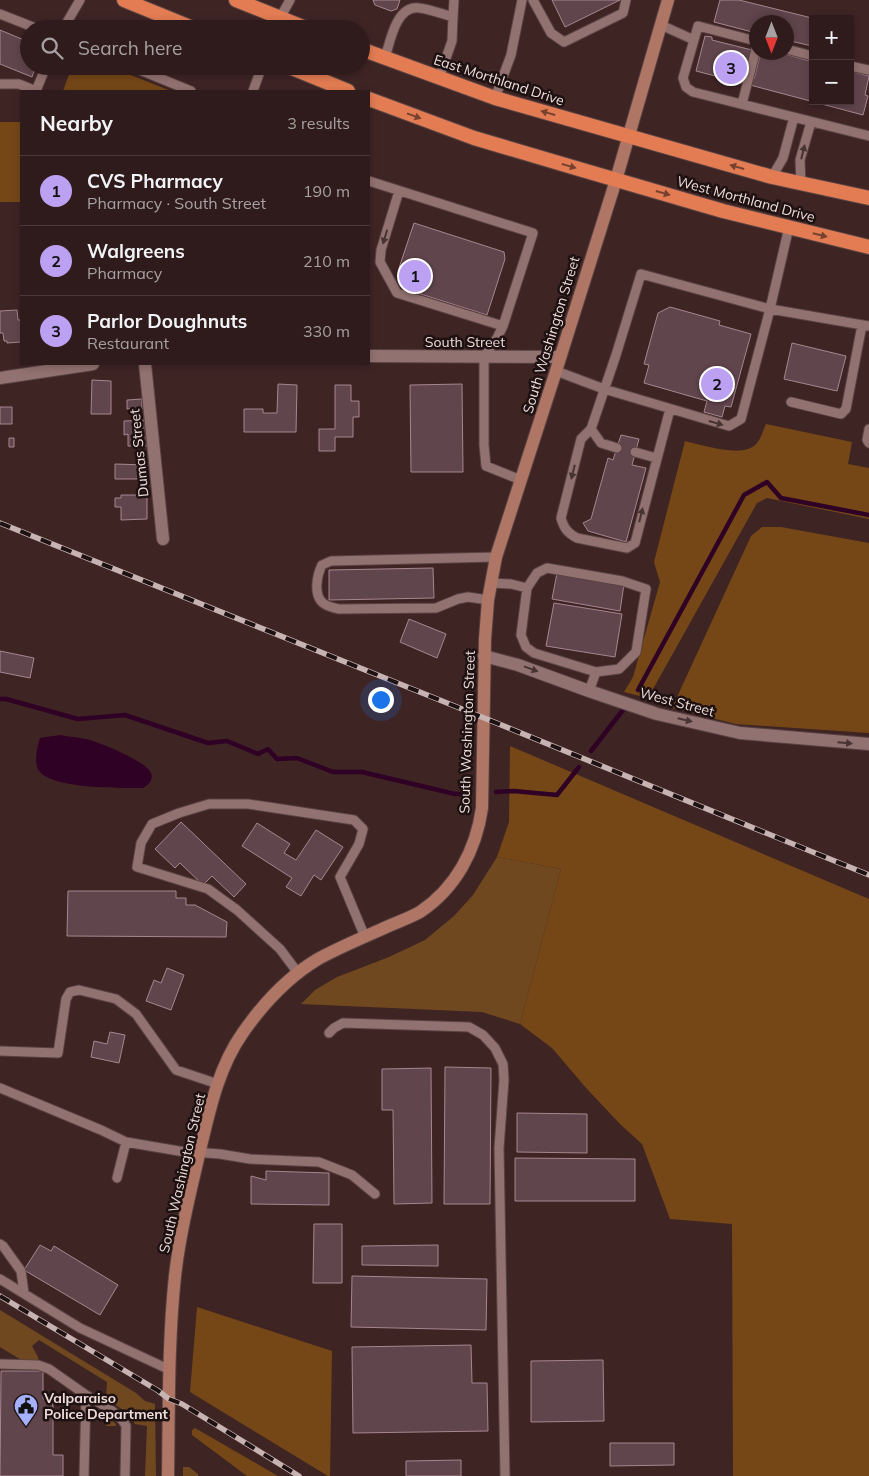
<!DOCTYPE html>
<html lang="en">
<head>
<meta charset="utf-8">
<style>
  body { margin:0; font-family:Mulish,sans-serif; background:#372424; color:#f1f3f6 }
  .controls { position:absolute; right:15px; top:15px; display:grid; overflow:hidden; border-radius:0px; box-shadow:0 2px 8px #0003 }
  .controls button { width:45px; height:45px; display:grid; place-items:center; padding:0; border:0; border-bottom:1px solid #4a393a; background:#2f1b1b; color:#f1f3f6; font:25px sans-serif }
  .compass { position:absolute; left:749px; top:15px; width:45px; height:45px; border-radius:50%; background:#2f1b1b; box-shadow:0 2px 8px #0003; rotate:180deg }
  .you { position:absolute; left:380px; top:699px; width:18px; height:18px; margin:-12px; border:4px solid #fff; border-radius:50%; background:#1a73e8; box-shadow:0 0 0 8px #1a73e833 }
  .badge { display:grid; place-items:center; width:32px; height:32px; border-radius:50%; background:#bca0f2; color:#111; font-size:16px; font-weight:700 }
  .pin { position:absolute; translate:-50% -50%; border:2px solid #fff; box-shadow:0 1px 5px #0006 }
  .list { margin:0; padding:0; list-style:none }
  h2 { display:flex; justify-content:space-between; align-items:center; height:65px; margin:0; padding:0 20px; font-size:21px }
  h2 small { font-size:16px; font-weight:400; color:#a7a1a3 }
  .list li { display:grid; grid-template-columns:32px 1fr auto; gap:15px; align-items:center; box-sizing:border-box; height:70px; padding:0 20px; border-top:1px solid #4a393a }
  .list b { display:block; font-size:19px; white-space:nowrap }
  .list p { margin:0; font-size:16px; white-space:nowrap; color:#a7a1a3 }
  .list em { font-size:16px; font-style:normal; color:#a7a1a3 }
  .icon { flex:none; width:28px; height:28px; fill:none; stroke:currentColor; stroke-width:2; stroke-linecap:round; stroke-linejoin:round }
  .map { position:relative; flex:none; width:869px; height:1476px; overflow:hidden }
  .search { position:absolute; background:#2f1b1b; box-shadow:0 2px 8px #0003; left:20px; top:20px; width:350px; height:55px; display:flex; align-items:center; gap:12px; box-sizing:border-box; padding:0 18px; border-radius:28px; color:#a7a1a3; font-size:19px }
  .panel { position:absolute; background:#2f1b1b; box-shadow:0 2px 8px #0003; left:20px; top:90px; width:350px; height:275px; border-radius:0px }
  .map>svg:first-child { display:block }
  .green { fill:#704820 }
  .forest { fill:#754717 }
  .water { fill:#2f0124 }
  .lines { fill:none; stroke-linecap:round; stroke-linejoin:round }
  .stream { stroke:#2f0124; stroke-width:4.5 }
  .building { fill:#61454d; stroke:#a7868f }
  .service-casing { stroke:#594343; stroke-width:11 }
  .minor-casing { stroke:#594343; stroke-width:14 }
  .secondary-casing { stroke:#594343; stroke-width:14 }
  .trunk-casing { stroke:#594343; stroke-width:16 }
  .service { stroke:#927270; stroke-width:9 }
  .minor { stroke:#927270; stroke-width:12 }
  .secondary { stroke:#b07665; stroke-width:12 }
  .trunk { stroke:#e37c53; stroke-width:14 }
  .rail-casing { stroke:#c7b3b2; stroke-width:5.5 }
  .rail { stroke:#1e1111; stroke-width:4; stroke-dasharray:11; stroke-linecap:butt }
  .oneway { fill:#77412f }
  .oneway2 { fill:#473332 }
  .labels { text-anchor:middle; stroke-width:5; stroke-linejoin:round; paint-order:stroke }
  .street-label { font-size:14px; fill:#eedcdb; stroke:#1e1111 }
  .poi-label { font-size:14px; font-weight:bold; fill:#eedcdb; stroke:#1e1111; text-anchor:start }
</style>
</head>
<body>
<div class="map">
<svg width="869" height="1476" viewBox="0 0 869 1476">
  <rect width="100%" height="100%" fill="#3f2424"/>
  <path class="green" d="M497 857 561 869 520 1024 482 1012 301 1004 315 990 337 977 389 957 425 940 454 916 473 895Z
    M0 1310 136 1393 145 1401 155 1404 156 1476H145L147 1426 135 1424 129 1415 106 1397 107 1382 39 1340 32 1346 38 1357V1361H23L0 1347Z
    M98 1410 116 1424V1426H106V1420L96 1419 95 1413Z
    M183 1467H189L198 1474V1476H183Z"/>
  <path class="forest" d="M72 66H108L171 91H63Z
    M0 122H21V202H0Z
    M766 424 852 442 848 464 869 468V519L767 498 757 503 648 698 624 692 633 677 660 582 654 562 685 441C702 445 742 458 755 445 760 441 763 431 766 424Z
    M762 527H781L869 543V733L736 724 672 708 751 536Z
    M510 746 869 899V1476H733L732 1224 670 1219 642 1144 620 1124 587 1089 552 1048 520 1024 561 869 497 857 509 822Z
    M197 1307 332 1351 330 1476H328L190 1392Z
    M195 1428 278 1476H247L192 1435V1430Z"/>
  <path class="water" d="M60 735C68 737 78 737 86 739 99 742 146 761 151 773 154 780 148 785 143 788 120 788 55 789 40 772 33 765 37 747 40 738Z"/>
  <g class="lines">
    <path class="stream" d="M638 690 744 495 767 482 781 498 869 515
      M0 699H6L78 719 125 715 208 743 227 741 258 754 268 749 277 759 297 758 333 772H362L455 794H461
      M591 751 623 710
      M496 792 514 791 557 795 579 767"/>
  </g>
  <path class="building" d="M373 0H400L397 9 391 11 375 5Z
    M552 0H620L565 27Z
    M720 0H739L816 19H813L812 46 786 40V22H756V33L714 22Z
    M0 30 29 42V66H36L32 77 0 64Z
    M705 36 712 37V40L752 50 746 84 696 71Z
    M761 52H778L813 62V101H850V71L869 76 865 95 868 96 863 115 750 85 751 79H754Z
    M414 223 504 252 505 259 487 315 411 291 399 268Z
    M670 307 720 321 719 325 751 334 731 407 725 406 722 417 704 412 707 401 644 383 649 365 644 364 658 313Z
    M17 310 18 320H21V342L7 343V341H4L3 333H0V311Z
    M792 343 846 356 837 391 784 379Z
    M92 380 111 381V414H91Z
    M278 384 297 385 296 432H244V409H263V413H277Z
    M462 384 463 472H411L410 385Z
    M335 385H351V401H359V417H353V437H335V451H319V429H335Z
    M142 399V409H127V400Z
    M0 407H12V424H0Z
    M147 420V446H128V434L124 435V421Z
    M621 435 639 439 632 465 646 468 626 542 588 531 583 523 591 519 608 458 613 460Z
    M9 438H14V447H9Z
    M115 464 147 465V479H115Z
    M121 495H147V519L121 520V507H115V498H121Z
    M433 568 434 598 329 600V570Z
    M557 573 624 584 620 611 552 599Z
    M554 603 622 614 615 657 546 646Z
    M409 619 446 634 437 658 400 642Z
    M0 651 34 658 30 678 0 672Z
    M181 822 246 884 234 897 212 876 203 885 180 863 175 868 155 849Z
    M257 823 290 844 284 853 296 860 316 830 343 847 321 880 314 875 301 896 286 887 292 878 242 846Z
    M68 891H176V898H186V905H195L227 922 226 937 67 936Z
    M167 968 184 975 171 1010 146 1001 154 980 161 983Z
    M110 1032 125 1035 119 1063 91 1057 94 1041 107 1044Z
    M445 1067 491 1068 490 1204H444Z
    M431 1068 432 1203 394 1204 393 1110H382V1069Z
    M517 1113 587 1114V1153L517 1152Z
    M515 1158 635 1159V1201H515Z
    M266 1171 329 1173V1205L251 1204V1176L266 1180Z
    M314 1224H342V1283H313Z
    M40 1245 51 1251 54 1246 118 1285 100 1315 24 1270Z
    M438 1245V1266L362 1265V1246Z
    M352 1276 487 1279 486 1330 351 1327Z
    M471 1345 472 1383H487L488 1431 353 1433 352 1347Z
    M603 1360 604 1421 531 1422V1361Z
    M1 1371H43V1399H53V1455H63V1476H0Z
    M610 1443H674V1465L610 1466Z
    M461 1460V1476H406V1461Z"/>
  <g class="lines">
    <defs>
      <path id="service" d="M533 0 551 33 564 42 623 13 626 0
        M0 14 38 29
        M453 17 454 0
        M280 18 290 0
        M661 25 694 40 683 78 686 87 693 92 869 136
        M63 29 80 0
        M694 40 698 26 756 41
        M786 49 813 56
        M385 58C390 42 396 5 419 8 430 9 442 14 453 17L452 41 439 78
        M130 66 191 91
        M850 66 869 70
        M0 84H19L36 91
        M36 91 46 66
        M253 91 262 66
        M495 98 511 55 522 0
        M742 104 756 49
        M772 177 783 158 794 117
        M369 181 533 233 503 326 497 338 484 357V445L486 466 521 480
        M801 184 800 160 811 122
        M399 191 381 250 380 262 397 293 503 326
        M789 227 770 309 869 326
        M556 371 604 389 729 426 741 419 770 309 641 274 616 355 591 429 581 439 561 518C564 529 568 533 577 538L627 548 635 543 670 409
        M791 402 841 414 846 409 862 325
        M591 429 601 443 617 448
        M869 429 867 440 869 443
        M635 452 656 458
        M491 583 511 584 527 588 521 635 526 647 534 653 596 672 589 691
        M527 588 537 573 547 568 622 581 646 589 636 652 619 669 596 672
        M488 600 468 597 458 599 436 608 339 609C334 608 327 606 323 603 313 595 317 575 322 565L331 561 496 557
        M298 973 280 949 237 910 208 889 137 867 141 843 152 824 179 813 209 804H248L354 820 363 829 359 844 340 877 365 937
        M329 1033 334 1028 343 1023 469 1027 483 1035 495 1048 503 1064 504 1080 499 1148 505 1476
        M0 1051 58 1053 66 999 70 992 79 990 116 999 136 1014 176 1070 218 1084
        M0 1088 101 1130 126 1142 179 1151 220 1154 250 1159 319 1162 352 1175 375 1194
        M117 1178 126 1142
        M0 1244 3 1246 21 1271 24 1293
        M0 1279 80 1328 170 1370
        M0 1364 38 1365 49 1369 86 1395
        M84 1476 86 1395C99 1403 119 1412 126 1426L125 1476"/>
      <path id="minor" d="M369 356 560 357
        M145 364 163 539
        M0 378 93 364
        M484 656 518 665 589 691 657 714 740 733 869 744"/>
      <path id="secondary" d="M168 1476C169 1409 168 1342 175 1276 180 1232 191 1189 201 1146 210 1108 219 1067 242 1034 262 1005 288 977 318 959 342 946 367 936 391 925 401 921 411 917 420 912 456 888 476 850 482 808L485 639 488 600 496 557 556 371 616 180 668 0"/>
      <path id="trunk" d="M124 0 195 29
        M236 0 308 29
        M361 49 495 98 772 177 869 198
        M287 66 348 91
        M369 99 474 138 579 169 723 211 869 247"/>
    </defs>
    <use href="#service" class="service-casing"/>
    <use href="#minor" class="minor-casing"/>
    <use href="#secondary" class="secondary-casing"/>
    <use href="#trunk" class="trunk-casing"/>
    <use href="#service" class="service"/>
    <use href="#minor" class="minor"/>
    <use href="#secondary" class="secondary"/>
    <use href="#trunk" class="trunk"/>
    <defs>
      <path id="rail" d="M0 523 462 709 869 875
        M0 1296 157 1390 169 1399 182 1404 299 1476"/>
    </defs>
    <use href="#rail" class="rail-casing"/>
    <use href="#rail" class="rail"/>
  </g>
  <defs><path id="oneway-solid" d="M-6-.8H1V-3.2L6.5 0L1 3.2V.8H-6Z" transform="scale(1.25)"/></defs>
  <g class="oneway">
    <use href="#oneway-solid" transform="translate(548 113) rotate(-164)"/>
    <use href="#oneway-solid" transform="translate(414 116) rotate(20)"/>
    <use href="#oneway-solid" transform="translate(569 166) rotate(16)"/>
    <use href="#oneway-solid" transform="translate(737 167) rotate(-164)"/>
    <use href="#oneway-solid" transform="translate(663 193) rotate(16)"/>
    <use href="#oneway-solid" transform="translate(820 235) rotate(14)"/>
  </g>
  <g class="oneway2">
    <use href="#oneway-solid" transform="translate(803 152) rotate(-76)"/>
    <use href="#oneway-solid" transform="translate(385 237) rotate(107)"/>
    <use href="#oneway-solid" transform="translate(716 423) rotate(16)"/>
    <use href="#oneway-solid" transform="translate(573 472) rotate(104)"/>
    <use href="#oneway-solid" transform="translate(641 515) rotate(-76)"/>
    <use href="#oneway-solid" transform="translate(531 669) rotate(20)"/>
    <use href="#oneway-solid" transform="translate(685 720) rotate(13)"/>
    <use href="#oneway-solid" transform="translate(845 743) rotate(5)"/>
  </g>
  <defs>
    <symbol id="civic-pin" viewBox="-11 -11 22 30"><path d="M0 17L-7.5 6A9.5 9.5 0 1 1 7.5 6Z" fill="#a5b1fc" stroke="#1e1111"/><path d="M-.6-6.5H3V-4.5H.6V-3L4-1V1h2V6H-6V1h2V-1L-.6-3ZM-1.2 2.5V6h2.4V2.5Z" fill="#111"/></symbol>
  </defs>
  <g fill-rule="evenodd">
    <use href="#civic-pin" x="12" y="1392" width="28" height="38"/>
  </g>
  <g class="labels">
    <g class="street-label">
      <text transform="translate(499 80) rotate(18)" y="5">East Morthland Drive</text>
      <text transform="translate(746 199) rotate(15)" y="5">West Morthland Drive</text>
      <text transform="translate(551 335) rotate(-73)" y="5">South Washington Street</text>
      <text x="465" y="347">South Street</text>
      <text transform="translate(139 453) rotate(-96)" y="5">Dumas Street</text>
      <text transform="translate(677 702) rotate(15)" y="5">West Street</text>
      <text transform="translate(467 732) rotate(-88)" y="5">South Washington Street</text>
      <text transform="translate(182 1173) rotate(-77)" y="5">South Washington Street</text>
    </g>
    <g class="poi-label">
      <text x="44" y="1403">Valparaiso<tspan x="44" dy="16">Police Department</tspan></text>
    </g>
  </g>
</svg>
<div class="controls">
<button>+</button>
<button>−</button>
</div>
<svg class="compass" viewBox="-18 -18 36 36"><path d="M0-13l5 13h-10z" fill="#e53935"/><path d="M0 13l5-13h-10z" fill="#a7a1a3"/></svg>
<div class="you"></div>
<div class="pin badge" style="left:415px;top:276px">1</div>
<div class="pin badge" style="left:717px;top:384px">2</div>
<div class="pin badge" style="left:731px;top:68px">3</div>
<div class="search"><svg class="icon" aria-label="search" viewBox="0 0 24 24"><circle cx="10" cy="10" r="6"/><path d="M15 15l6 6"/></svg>Search here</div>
<section class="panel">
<h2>Nearby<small>3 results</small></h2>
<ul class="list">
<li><span class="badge">1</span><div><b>CVS Pharmacy</b><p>Pharmacy · South Street</p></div><em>190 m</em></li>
<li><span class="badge">2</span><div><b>Walgreens</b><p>Pharmacy</p></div><em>210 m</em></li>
<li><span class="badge">3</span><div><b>Parlor Doughnuts</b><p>Restaurant</p></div><em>330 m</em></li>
</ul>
</section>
</div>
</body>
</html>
